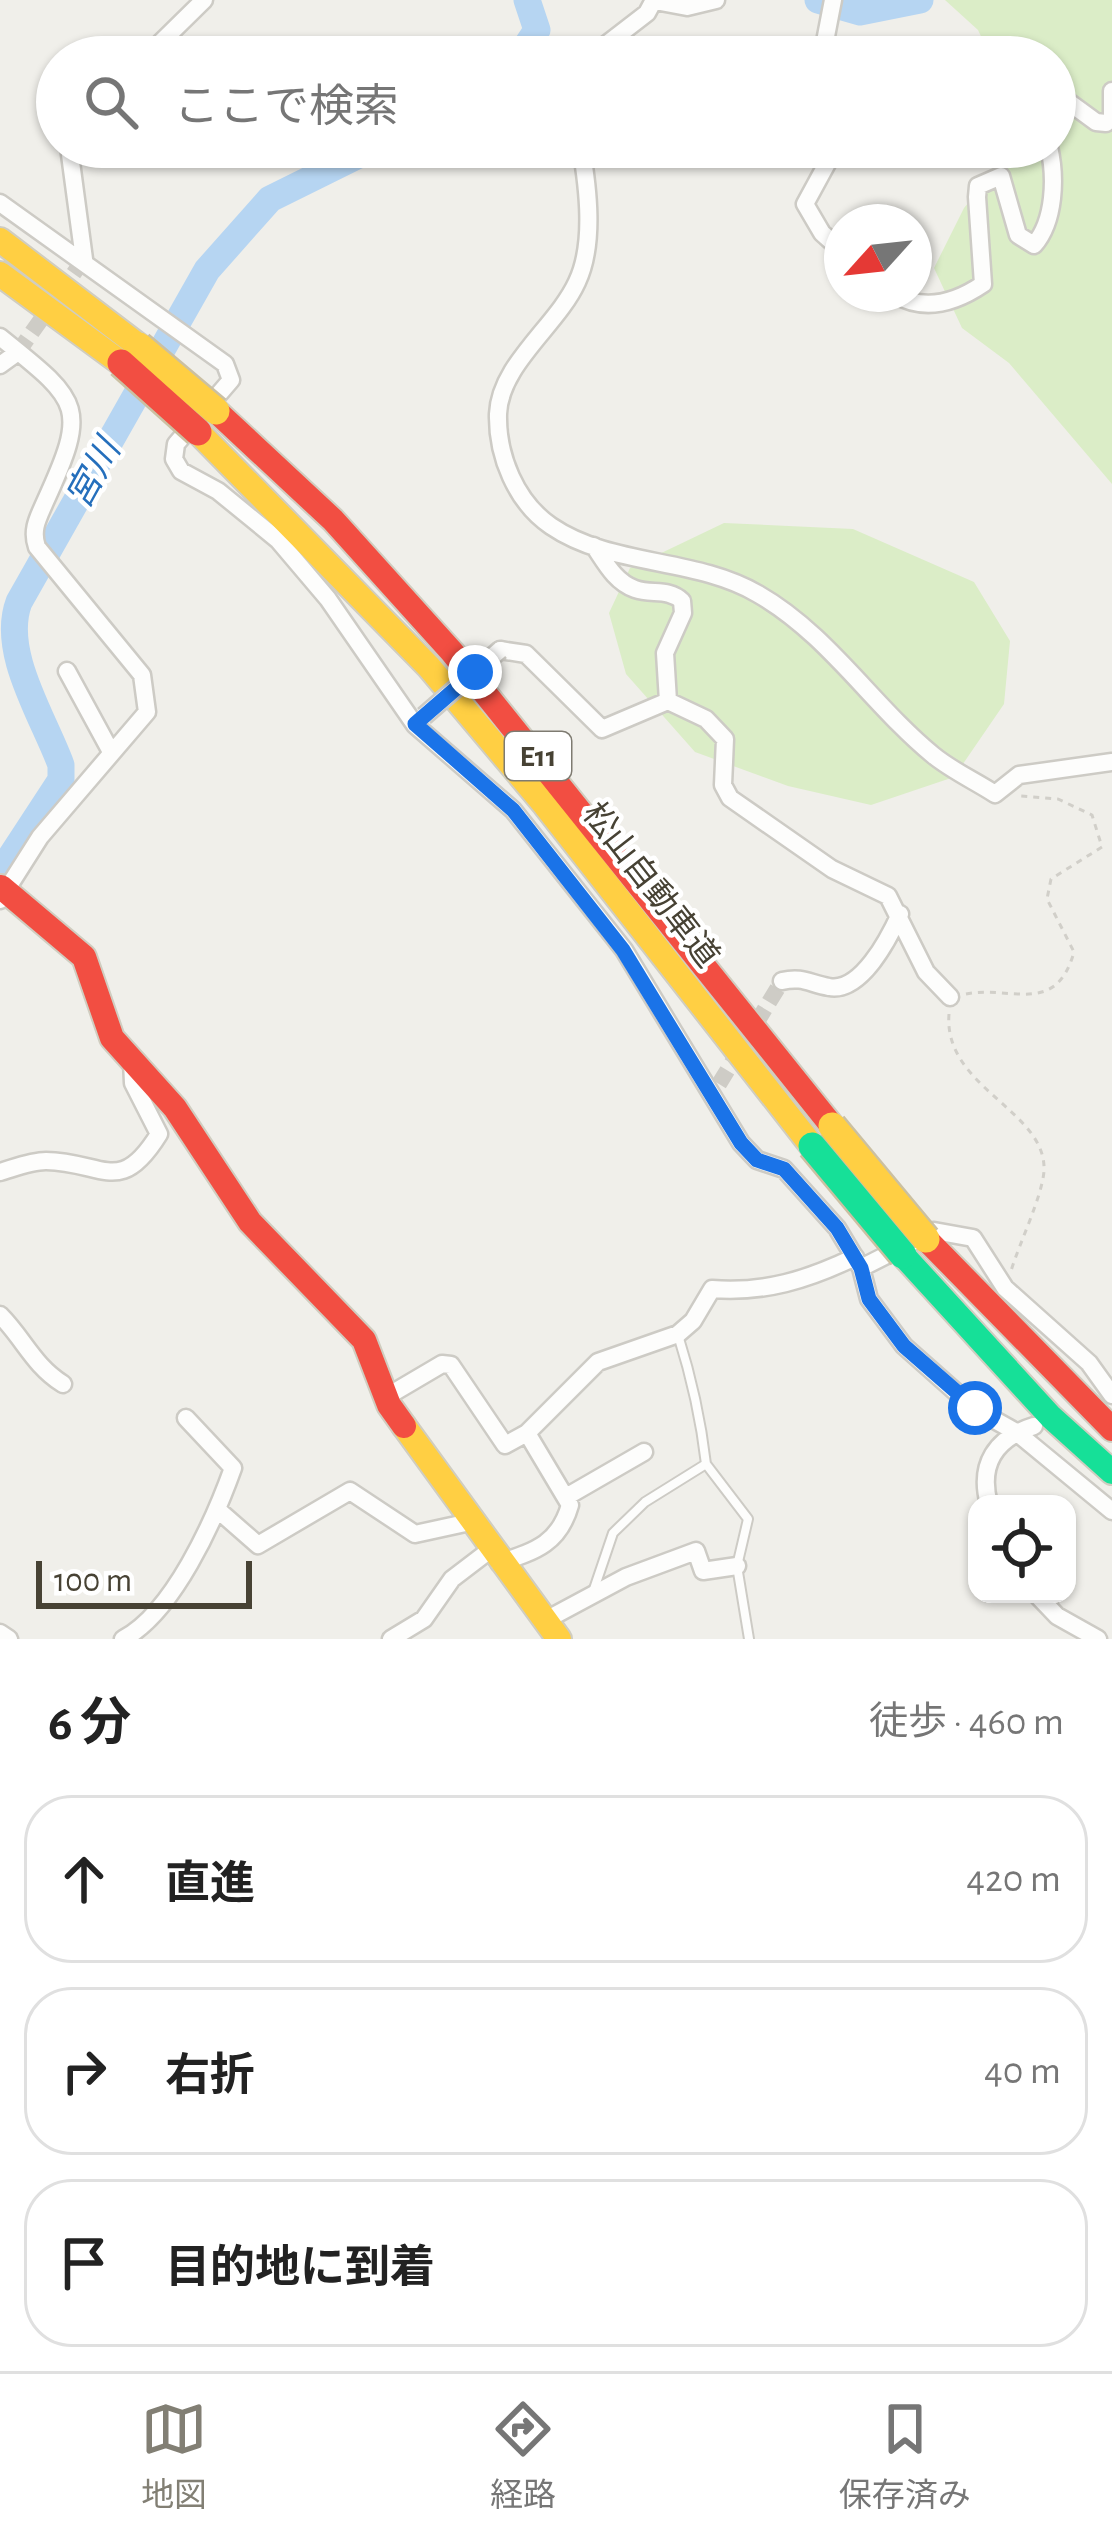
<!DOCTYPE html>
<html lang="ja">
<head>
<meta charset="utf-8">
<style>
  body { margin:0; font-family:"Alegreya Sans","Noto Sans JP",sans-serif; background:#f6f6f6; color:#222 }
  .controls { position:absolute; right:36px; bottom:36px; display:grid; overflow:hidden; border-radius:24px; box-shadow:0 3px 9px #0004 }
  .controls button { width:108px; height:108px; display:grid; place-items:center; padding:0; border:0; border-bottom:3px solid #e0e0e0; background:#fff; color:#222; font:60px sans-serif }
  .compass { position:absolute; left:824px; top:204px; width:108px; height:108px; border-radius:50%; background:#fff; box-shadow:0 3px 9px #0004; rotate:243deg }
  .scale { position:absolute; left:36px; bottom:30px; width:216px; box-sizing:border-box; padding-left:12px; border:6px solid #474234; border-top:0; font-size:33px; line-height:42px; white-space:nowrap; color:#474234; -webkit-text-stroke:9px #fff; paint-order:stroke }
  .stop { position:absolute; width:36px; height:36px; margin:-27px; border:9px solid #1a73e8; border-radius:50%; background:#fff }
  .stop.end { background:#1a73e8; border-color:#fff; box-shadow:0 3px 12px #0008 }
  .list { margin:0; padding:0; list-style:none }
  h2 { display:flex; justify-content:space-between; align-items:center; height:156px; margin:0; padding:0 48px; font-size:51px }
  h2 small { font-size:39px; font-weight:400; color:#767676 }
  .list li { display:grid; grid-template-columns:78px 1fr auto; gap:36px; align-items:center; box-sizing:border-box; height:168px; margin:0 24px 24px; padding:0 24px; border:3px solid #e0e0e0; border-radius:48px }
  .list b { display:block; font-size:45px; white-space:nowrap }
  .list em { font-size:39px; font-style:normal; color:#767676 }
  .icon { flex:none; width:66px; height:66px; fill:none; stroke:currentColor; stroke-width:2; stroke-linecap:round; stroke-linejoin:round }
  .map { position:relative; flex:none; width:1112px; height:1639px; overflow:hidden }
  .search { position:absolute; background:#fff; box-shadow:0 3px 9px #0004; left:36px; right:36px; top:36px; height:132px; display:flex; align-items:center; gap:30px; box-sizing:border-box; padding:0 42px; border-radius:66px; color:#767676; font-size:45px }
  .sheet { height:732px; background:#fff }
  nav { display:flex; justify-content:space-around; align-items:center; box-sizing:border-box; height:168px; border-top:3px solid #e0e0e0; background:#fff; font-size:33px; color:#767676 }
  nav a { display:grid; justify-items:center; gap:6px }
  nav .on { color:#827f74 }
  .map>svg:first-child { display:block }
  .green { fill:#dbedc7 }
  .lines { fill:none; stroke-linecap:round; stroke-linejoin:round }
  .river { stroke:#b6d5f2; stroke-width:27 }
  .street-tunnel { stroke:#ceccc6; stroke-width:16; stroke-dasharray:16 8; stroke-linecap:butt }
  .lane-casing { stroke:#cdcbc5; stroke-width:12 }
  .street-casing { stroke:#cdcbc5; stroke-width:21 }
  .fast-casing { stroke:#d0cdc0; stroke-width:28 }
  .slow-casing { stroke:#d0cdc0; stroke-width:28 }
  .jam-casing { stroke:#d0cdc0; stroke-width:28 }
  .path { stroke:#d1cfc9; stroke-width:3; stroke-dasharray:6 6; stroke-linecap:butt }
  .lane { stroke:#fdfdfc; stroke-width:8 }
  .street { stroke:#fdfdfc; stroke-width:16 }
  .fast { stroke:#16e098; stroke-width:24 }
  .slow { stroke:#ffcf43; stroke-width:24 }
  .jam { stroke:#f24e42; stroke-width:24 }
  .street-bridge-casing { stroke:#cdcbc5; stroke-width:21; stroke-linecap:butt }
  .fast-bridge-casing { stroke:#cbc0a2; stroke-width:32; stroke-linecap:butt }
  .slow-bridge-casing { stroke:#cbc0a2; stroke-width:32; stroke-linecap:butt }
  .jam-bridge-casing { stroke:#cbc0a2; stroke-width:32; stroke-linecap:butt }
  .street-bridge { stroke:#fdfdfc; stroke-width:16 }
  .fast-bridge { stroke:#16e098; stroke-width:27 }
  .slow-bridge { stroke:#ffcf43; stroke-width:27 }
  .jam-bridge { stroke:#f24e42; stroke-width:27 }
  .route { stroke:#1a73e8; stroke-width:15 }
  .labels { text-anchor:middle; stroke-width:9; stroke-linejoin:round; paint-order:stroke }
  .shield { fill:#fff; stroke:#7e7b71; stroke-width:3 }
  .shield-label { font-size:30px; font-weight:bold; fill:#474234 }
  .street-label { font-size:33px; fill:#474234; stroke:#fff }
  .water-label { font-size:36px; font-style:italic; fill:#256fbc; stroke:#fff }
</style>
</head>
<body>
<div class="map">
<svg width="1112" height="1639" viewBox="0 0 1112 1639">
  <rect width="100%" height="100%" fill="#f0efea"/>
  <path class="green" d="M945 0H1112V484L1009 363 962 328 934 268 964 208 1014 147H1055V57H991L978 30Z
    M724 523 853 529 974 582 1010 641 1004 704 954 777 871 805 788 786 695 752 626 674 609 613 630 568Z"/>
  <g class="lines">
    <path class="river" d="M818 0 860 12 920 0
      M519 57 537 30 527 0
      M0 873 61 780V765C44 718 0 652 19 602L207 270 270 199 375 147"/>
    <path class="street-tunnel" d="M18 352 84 259
      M719 1084 782 981"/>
    <defs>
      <path id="lane" d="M706 1464 748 1519 737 1566 749 1639
        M594 1589 613 1533 645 1502 706 1464C701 1421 691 1376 678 1335"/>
      <path id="street" d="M655 1 687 7 716 0
        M146 57 204 0
        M590 57 647 13 654 0
        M822 57 833 0
        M1055 92 1096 122 1106 123 1112 119V91
        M69 147 84 259
        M581 147C588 188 595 244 577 282 557 326 500 364 498 414 497 456 516 502 551 526 611 567 695 557 758 594 828 634 872 705 933 755 951 770 975 781 995 794L1019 775 1112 762
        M836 147 805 204 822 233 842 251
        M0 203 225 364 231 380 176 444 174 459 181 471 218 491 278 540 328 599 415 725 513 810 624 950 741 1143 757 1160 784 1169 837 1228 861 1268 869 1299 904 1346 975 1409 1016 1432 1112 1511
        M894 294C924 312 955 303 983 284L977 197 978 186 1001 176 1018 235 1034 245C1055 221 1056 177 1049 147
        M0 337C81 402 89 406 45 502 38 518 31 530 37 547L142 675 147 712 40 837 0 900
        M0 365 18 352
        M594 546C605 562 615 582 635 589 652 595 668 588 682 601L683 613 665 653 668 701
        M500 650 526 654 602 729 668 701 706 719 725 739 723 785 730 798 832 869 888 896 926 972 950 997
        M67 671 110 750
        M782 981C803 976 810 984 829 987 861 993 889 938 900 914
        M0 1172C14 1168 31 1161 46 1161 104 1162 120 1197 159 1134L133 1083 132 1061
        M861 1268 934 1231 973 1238 1005 1288 1089 1363 1112 1395
        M0 1315C24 1339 33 1365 63 1384
        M386 1397 442 1364 451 1365 505 1445 527 1433
        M566 1497 644 1452
        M989 1504C978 1464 996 1438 1034 1426
        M218 1510 258 1545 350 1491 415 1534 470 1522
        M499 1563C535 1551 559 1544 570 1505L527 1433 598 1362 678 1334 693 1321 712 1289C765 1293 807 1280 855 1257
        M1036 1594 1057 1616 1098 1639
        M544 1621 626 1577 696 1551 703 1571 737 1566
        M0 1633 9 1639
        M123 1639C173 1613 214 1521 233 1468L186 1418
        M391 1639 424 1619 452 1579 490 1550"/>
      <path id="fast" d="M903 1255 1051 1417 1112 1472"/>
      <path id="slow" d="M0 240 139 346
        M0 274 121 363
        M198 432 429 667 545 805 812 1146
        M404 1426 559 1639"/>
      <path id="jam" d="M216 411 333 520 452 652 832 1126
        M1 887 84 957 112 1038 175 1108 250 1222 364 1340 389 1405 404 1426
        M926 1239 1112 1429"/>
    </defs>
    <use href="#lane" class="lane-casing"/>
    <use href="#street" class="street-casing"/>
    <use href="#fast" class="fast-casing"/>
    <use href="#slow" class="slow-casing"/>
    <use href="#jam" class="jam-casing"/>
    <path class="path" d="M966 994C1010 985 1056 1017 1074 952L1047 899 1051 879 1102 847 1092 815 1058 799 1021 796
      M949 1014C943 1088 1047 1110 1044 1171 1042 1197 1019 1244 1011 1271"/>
    <use href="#lane" class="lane"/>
    <use href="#street" class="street"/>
    <use href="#fast" class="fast"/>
    <use href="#slow" class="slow"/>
    <use href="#jam" class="jam"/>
    <defs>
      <path id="street-bridge" d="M424 716 500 650"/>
      <path id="fast-bridge" d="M812 1146 903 1255"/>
      <path id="slow-bridge" d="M139 346 216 411
        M832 1126 926 1239"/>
      <path id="jam-bridge" d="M121 363 198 432"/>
    </defs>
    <use href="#street-bridge" class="street-bridge-casing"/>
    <use href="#fast-bridge" class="fast-bridge-casing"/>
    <use href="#slow-bridge" class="slow-bridge-casing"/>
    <use href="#jam-bridge" class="jam-bridge-casing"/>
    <use href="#street-bridge" class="street-bridge"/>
    <use href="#fast-bridge" class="fast-bridge"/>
    <use href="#slow-bridge" class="slow-bridge"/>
    <use href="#jam-bridge" class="jam-bridge"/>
  </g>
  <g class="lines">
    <path class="route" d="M475 672 415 724 513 810 623 950 741 1143 757 1160 784 1169 837 1228 861 1268 869 1299 904 1346 975 1408"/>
  </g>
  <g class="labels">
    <rect class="shield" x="505" y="732" width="66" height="48" rx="9"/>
    <g class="shield-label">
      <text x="538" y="766">E11</text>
    </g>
    <g class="street-label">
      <text transform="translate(652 884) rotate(52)" y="12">松山自動車道</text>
    </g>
    <g class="water-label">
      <text transform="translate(92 473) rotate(-61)" y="13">宮川</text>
    </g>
  </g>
</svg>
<div class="controls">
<button><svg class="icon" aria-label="locate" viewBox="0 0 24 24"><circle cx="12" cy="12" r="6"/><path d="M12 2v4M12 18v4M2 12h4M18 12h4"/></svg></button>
</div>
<svg class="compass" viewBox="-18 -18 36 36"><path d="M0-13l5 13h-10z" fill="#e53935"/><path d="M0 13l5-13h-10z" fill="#767676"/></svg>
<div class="scale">100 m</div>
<div class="stop" style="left:975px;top:1408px"></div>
<div class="stop end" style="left:475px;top:672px"></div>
<div class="search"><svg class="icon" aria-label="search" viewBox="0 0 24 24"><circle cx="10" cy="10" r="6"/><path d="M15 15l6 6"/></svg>ここで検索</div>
</div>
<section class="sheet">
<h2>6 分<small>徒歩 · 460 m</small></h2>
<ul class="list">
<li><svg class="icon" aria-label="ahead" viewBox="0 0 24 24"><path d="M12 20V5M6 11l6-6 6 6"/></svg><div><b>直進</b></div><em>420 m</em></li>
<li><svg class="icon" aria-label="right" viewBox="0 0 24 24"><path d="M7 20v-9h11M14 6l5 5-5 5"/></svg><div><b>右折</b></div><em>40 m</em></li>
<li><svg class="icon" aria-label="arrive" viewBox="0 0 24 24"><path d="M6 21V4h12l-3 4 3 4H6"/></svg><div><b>目的地に到着</b></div></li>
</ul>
</section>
<nav>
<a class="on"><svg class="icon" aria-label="map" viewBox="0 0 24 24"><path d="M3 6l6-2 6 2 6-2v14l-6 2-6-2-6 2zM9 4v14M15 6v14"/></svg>地図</a>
<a><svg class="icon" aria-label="directions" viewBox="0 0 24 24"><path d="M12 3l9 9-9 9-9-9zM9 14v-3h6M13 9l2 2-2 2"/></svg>経路</a>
<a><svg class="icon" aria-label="saved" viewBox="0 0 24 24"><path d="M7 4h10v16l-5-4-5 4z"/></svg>保存済み</a>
</nav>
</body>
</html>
